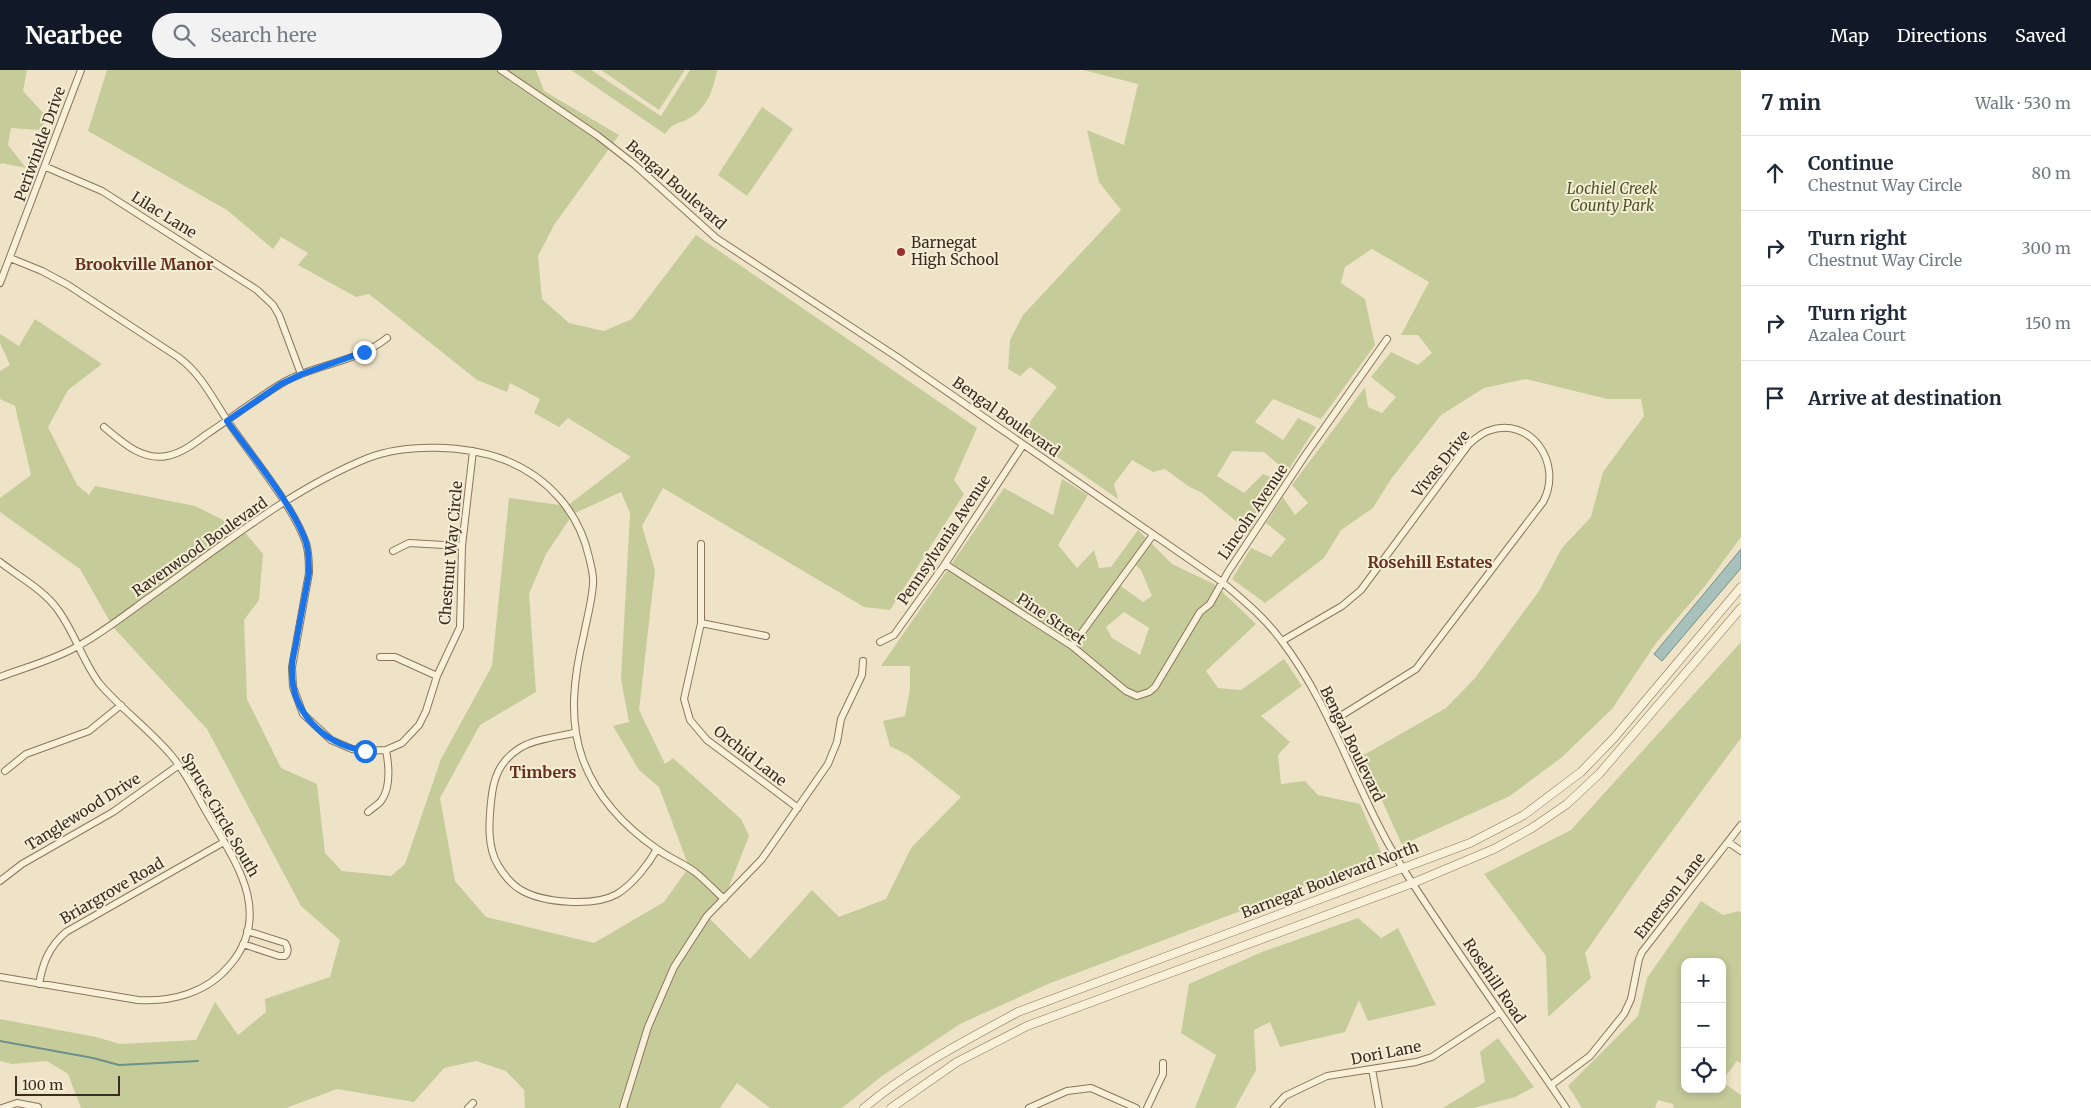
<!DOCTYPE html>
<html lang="en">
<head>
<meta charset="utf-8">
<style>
  body { margin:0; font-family:Merriweather,serif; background:#f2f2f3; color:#1f2937 }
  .controls { position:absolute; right:15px; bottom:15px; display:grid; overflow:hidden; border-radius:10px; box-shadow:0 2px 8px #0003 }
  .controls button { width:45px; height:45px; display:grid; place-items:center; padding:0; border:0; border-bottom:1px solid #e0e1e3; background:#fff; color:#1f2937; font:25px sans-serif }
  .scale { position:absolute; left:15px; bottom:12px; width:105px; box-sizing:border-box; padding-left:5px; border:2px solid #3a2d20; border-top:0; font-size:14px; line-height:18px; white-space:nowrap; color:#3a2d20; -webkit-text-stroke:4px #f5edd6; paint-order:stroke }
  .stop { position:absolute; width:15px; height:15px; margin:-11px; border:4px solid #1a73e8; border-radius:50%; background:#fff }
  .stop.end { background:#1a73e8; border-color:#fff; box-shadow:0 1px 5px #0008 }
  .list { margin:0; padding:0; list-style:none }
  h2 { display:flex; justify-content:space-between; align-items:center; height:65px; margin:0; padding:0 20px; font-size:21px }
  h2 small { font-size:16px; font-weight:400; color:#747a83 }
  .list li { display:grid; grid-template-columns:32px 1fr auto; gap:15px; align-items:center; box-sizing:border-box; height:75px; padding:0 20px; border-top:1px solid #e0e1e3 }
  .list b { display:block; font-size:19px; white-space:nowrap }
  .list p { margin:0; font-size:16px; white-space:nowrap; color:#747a83 }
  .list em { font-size:16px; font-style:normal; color:#747a83 }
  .icon { flex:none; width:28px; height:28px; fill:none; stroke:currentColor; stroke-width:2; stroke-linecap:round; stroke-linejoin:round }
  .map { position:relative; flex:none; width:1741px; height:1038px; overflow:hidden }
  header { display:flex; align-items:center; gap:30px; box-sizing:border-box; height:70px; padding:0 25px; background:#111827; color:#fff }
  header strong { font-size:24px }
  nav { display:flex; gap:28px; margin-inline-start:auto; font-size:18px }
  .search { width:350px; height:45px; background:#f2f2f3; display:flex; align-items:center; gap:12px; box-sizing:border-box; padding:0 18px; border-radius:28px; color:#747a83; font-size:19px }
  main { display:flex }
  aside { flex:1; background:#fff }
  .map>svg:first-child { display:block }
  .green { fill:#c5cc9a; fill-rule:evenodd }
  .water { fill:#a8c2bb; stroke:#6e9089 }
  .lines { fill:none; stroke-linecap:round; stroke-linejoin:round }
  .stream { stroke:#6e9089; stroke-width:2 }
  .minor-casing { stroke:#8a755c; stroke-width:8 }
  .tertiary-casing { stroke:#8a755c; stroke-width:9 }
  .minor { stroke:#f9f0da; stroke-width:6 }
  .tertiary { stroke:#f9f0da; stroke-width:8 }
  .route { stroke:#1a73e8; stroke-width:6 }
  .poi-dot { fill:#982f2d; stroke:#f5edd6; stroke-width:2 }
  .labels { text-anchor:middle; stroke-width:4; stroke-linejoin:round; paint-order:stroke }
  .street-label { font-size:15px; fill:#3a2d20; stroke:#f5edd6 }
  .park-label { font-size:15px; font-style:italic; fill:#495626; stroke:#f5edd6 }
  .poi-label { font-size:15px; fill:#3a2d20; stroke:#f5edd6; text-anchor:start }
  .neighbourhood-label { font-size:16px; font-weight:bold; fill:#66301f; stroke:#f5edd6 }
</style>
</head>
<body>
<header>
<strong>Nearbee</strong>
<div class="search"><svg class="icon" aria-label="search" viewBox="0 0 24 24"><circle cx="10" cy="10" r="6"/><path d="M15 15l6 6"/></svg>Search here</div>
<nav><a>Map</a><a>Directions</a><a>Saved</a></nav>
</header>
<main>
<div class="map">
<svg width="1741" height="1038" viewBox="0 0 1741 1038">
  <rect width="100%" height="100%" fill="#eee3c7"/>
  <path class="green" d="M0 0H27L23 21 48 48 39 60 11 58 8 75 26 98 1 93 0 95Z
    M107 0H536L544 21 619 65 554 155 538 186 542 229 569 253 604 261 632 249 696 165 977 358 954 410 964 424 890 540 864 537 663 418 642 456 655 500 639 640 665 694 673 688 741 749 749 766 724 829 707 846 750 889 812 820 839 847 886 829 911 778 961 727 908 685 890 676 883 651 905 646 910 619V596H881L1004 418 1053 445 1062 409 1088 425 1058 475 1077 498 1094 480 1099 498 1111 497 1138 460 1172 494 1214 514 1256 554 1206 601 1218 618 1241 620 1284 589 1302 616 1261 646 1290 672 1278 685 1281 714 1305 711 1318 725 1360 734 1383 787 1048 914 960 954 882 1006 842 1038H770L737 1013 720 1038H525L524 1020 506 1001 476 991 444 998 414 1032 337 1019 286 1038H81L68 1004 47 991 12 994 0 991V949L96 967 120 974 196 970 215 932 238 965 266 942 265 929 330 907 340 870 301 836 207 659 113 557 80 499 0 442V428L31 405 15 336 0 329V301L10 295 0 273V264L19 276 35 249 102 294 68 320 48 357 77 415 89 425 95 416 195 436 243 460 263 484 259 530 244 550 247 629 281 698 317 714 325 783 342 801 391 806 405 794 441 689 492 596 509 428 567 436 631 387 568 348 559 357 534 343 540 329 510 313 507 322 477 310 369 224 356 227 298 195 308 183 281 167 273 179 227 140 88 61ZM621 422 630 443 621 609 629 652 613 656 639 700 659 717 689 797 664 832 594 873 486 847 455 811 440 728 480 655 536 622 529 524 546 484 573 444ZM1133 492 1141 500 1152 526 1143 532 1114 511ZM1124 542 1149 558 1140 585 1112 568 1106 557Z
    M571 0H591L661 46 690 0H717C713 22 706 41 684 51 673 55 673 54 665 64Z
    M601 0H685L659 40Z
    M1083 0H1741V467L1705 516 1656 573 1612 639 1561 688 1510 726 1402 775 1362 686 1446 638 1475 608 1539 521 1562 478 1591 447 1603 402 1644 346 1641 329H1607L1526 309 1484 318 1441 345 1391 409 1373 438 1341 460 1324 488 1265 533 1232 509 1251 478 1271 487 1286 469 1266 453 1283 427 1295 445 1308 433 1292 415 1365 317 1368 337 1382 343 1396 327 1371 307 1391 282 1418 295 1432 283 1418 265H1401L1429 212 1372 179 1345 197 1341 213 1365 229 1375 275 1321 349 1273 329 1255 352 1283 370 1298 348 1316 357 1287 402 1264 382 1232 381 1217 406 1244 423 1263 404 1280 411 1249 462 1202 423 1188 416 1165 399 1153 402 1132 390 1114 414 1118 429 1036 372 1024 359 1057 317 1030 297 1020 306 1008 299 1010 270 1023 245 1121 140 1099 112 1087 60 1124 75 1138 14Z
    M762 37 793 59 747 126 718 105Z
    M1741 572V668L1643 800 1585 883 1591 908 1548 947 1546 886 1484 804 1571 760Z
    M1701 831 1723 845 1739 841 1741 843V993L1737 991 1722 1011V892H1685V1019H1722V1012L1741 1025V1038H1674L1673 1034 1658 1030 1655 1038H1582L1568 1016 1638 946 1647 908Z
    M1358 848 1381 868 1398 858 1436 935 1368 951 1359 930 1345 962 1280 977 1270 952 1254 960 1256 1000 1235 1038H1195L1216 985 1181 963 1189 914 1262 882Z
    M1498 968 1534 1017 1515 1027 1474 1038H1443L1485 1012 1480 982Z"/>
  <path class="water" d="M1741 479V498L1662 591 1654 584Z"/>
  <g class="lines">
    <path class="stream" d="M0 971 93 988 119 995 198 991"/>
    <defs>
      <path id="minor" d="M501 0 598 66 635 95 716 168 897 287 1222 512C1243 530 1265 548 1281 570 1334 639 1356 724 1402 797 1454 879 1512 958 1566 1038
        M46 97 102 121 257 220 273 235 279 245 301 304
        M10 188 42 201 68 215 178 287C203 305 214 332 231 356 254 389 293 436 306 473 309 483 309 493 309 503L292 597 293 617 303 644 331 670 352 679 365 681 386 680 402 673 419 655 426 641 437 606 460 557 462 476 473 381
        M0 213 81 0
        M104 357C122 372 142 391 167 386 182 383 195 373 207 364 231 348 255 330 279 315 313 294 356 293 387 268
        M701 474V553L684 629 690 650 707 670 798 738
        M393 481 409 473 462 476
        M0 492C19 507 44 520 58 540 75 563 82 590 99 613 121 639 149 659 171 685 186 702 196 724 207 743 235 791 274 843 230 895 207 923 172 932 138 930L0 907
        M945 494 1072 576 1126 621 1137 626 1149 622 1155 617 1200 542 1210 534 1228 502 1306 384 1387 269
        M701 553 766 566
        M1282 571 1342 536 1361 520 1469 374C1475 369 1480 364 1488 361 1530 345 1564 393 1543 432L1416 599 1331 652
        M880 572 894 565 945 494 1023 375
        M1072 576 1153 465
        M380 587H395L437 606
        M0 607C26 597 54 590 78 576 102 563 125 545 147 529 218 479 287 421 368 388 406 373 467 375 505 390 548 407 579 442 589 487 591 496 594 505 593 514 592 531 587 548 584 564 574 606 568 649 583 690 597 727 625 757 657 779 669 788 683 793 695 802 705 810 714 820 724 829
        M574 663C557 667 535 669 520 678 499 691 493 709 491 732 489 752 487 777 498 795 503 804 512 815 521 820 543 833 594 837 617 824 633 814 648 795 657 779
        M5 701 26 684 89 661 121 635
        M368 742C372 738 378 735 381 731 391 718 389 696 386 680
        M1728 772 1741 781
        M0 811 22 794 113 742 179 695
        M243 874 279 886H285C289 882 288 877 285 873L247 861
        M39 914C43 892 49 877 66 862L224 772
        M1372 999 1379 1038
        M1551 1015 1590 986 1624 944 1631 929 1639 889 1642 882 1741 755
        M2 1038 17 1033 38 1037
        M468 1038 473 1033
        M623 1038 648 957 674 897 707 846 762 789 828 694 837 672 841 649 862 605 863 591
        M1029 1038 1067 1021 1091 1018 1136 1038
        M1147 1038 1163 1004V993
        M1274 1038 1285 1026 1327 1006 1416 992 1432 987 1499 943"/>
      <path id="tertiary" d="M864 1038C910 999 965 971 1018 942L1470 773 1524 745 1581 702 1614 668 1741 517
        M891 1038 957 992 1027 956 1413 813 1494 779 1532 758 1567 734 1600 703 1741 538"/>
    </defs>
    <use href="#minor" class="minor-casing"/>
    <use href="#tertiary" class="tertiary-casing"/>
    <use href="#minor" class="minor"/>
    <use href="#tertiary" class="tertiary"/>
  </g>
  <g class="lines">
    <path class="route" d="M364 282 302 304 281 314 227 351C252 386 292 433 306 472 309 482 309 493 309 503 305 524 301 546 297 567 296 577 292 587 292 597 290 642 323 674 365 681"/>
  </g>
  <circle class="poi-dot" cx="901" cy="182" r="5"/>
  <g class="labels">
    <g class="street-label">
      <text transform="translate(40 74) rotate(-70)" y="5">Periwinkle Drive</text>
      <text transform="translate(676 115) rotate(41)" y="5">Bengal Boulevard</text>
      <text transform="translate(164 145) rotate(32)" y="5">Lilac Lane</text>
      <text transform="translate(1006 347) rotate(35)" y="5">Bengal Boulevard</text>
      <text transform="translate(1441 394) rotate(-51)" y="5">Vivas Drive</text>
      <text transform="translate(1253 442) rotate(-56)" y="5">Lincoln Avenue</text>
      <text transform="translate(944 470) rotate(-56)" y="5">Pennsylvania Avenue</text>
      <text transform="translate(200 477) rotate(-35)" y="5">Ravenwood Boulevard</text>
      <text transform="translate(451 483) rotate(-85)" y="5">Chestnut Way Circle</text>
      <text transform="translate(1051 549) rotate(34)" y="5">Pine Street</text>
      <text transform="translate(1352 674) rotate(64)" y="5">Bengal Boulevard</text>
      <text transform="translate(750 686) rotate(38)" y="5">Orchid Lane</text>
      <text transform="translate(83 742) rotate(-32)" y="5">Tanglewood Drive</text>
      <text transform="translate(220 745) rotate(60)" y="5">Spruce Circle South</text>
      <text transform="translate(1330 810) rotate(-21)" y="5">Barnegat Boulevard North</text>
      <text transform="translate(112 821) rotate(-30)" y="5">Briargrove Road</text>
      <text transform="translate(1670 826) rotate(-52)" y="5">Emerson Lane</text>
      <text transform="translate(1494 911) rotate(56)" y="5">Rosehill Road</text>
      <text transform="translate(1386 983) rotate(-11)" y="5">Dori Lane</text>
    </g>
    <g class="park-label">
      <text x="1612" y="124">Lochiel Creek<tspan x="1612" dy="17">County Park</tspan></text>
    </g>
    <g class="poi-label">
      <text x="911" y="178">Barnegat<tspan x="911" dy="17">High School</tspan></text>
    </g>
    <g class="neighbourhood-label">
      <text x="144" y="200">Brookville Manor</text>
      <text x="1430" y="498">Rosehill Estates</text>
      <text x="543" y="708">Timbers</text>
    </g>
  </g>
</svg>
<div class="controls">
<button>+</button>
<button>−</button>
<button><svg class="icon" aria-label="locate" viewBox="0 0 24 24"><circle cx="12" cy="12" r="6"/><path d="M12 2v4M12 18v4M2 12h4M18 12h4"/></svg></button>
</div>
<div class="scale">100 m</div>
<div class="stop" style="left:365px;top:681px"></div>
<div class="stop end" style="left:364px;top:282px"></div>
</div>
<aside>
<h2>7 min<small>Walk · 530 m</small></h2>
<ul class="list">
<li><svg class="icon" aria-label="ahead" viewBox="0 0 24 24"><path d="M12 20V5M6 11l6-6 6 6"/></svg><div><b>Continue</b><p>Chestnut Way Circle</p></div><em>80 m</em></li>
<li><svg class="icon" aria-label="right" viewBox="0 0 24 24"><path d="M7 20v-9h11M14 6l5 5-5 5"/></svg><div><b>Turn right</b><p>Chestnut Way Circle</p></div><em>300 m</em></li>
<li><svg class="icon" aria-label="right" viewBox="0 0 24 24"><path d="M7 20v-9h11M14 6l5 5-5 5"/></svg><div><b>Turn right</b><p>Azalea Court</p></div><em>150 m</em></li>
<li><svg class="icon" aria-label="arrive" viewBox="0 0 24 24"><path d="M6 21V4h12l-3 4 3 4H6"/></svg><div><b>Arrive at destination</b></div></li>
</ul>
</aside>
</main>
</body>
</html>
